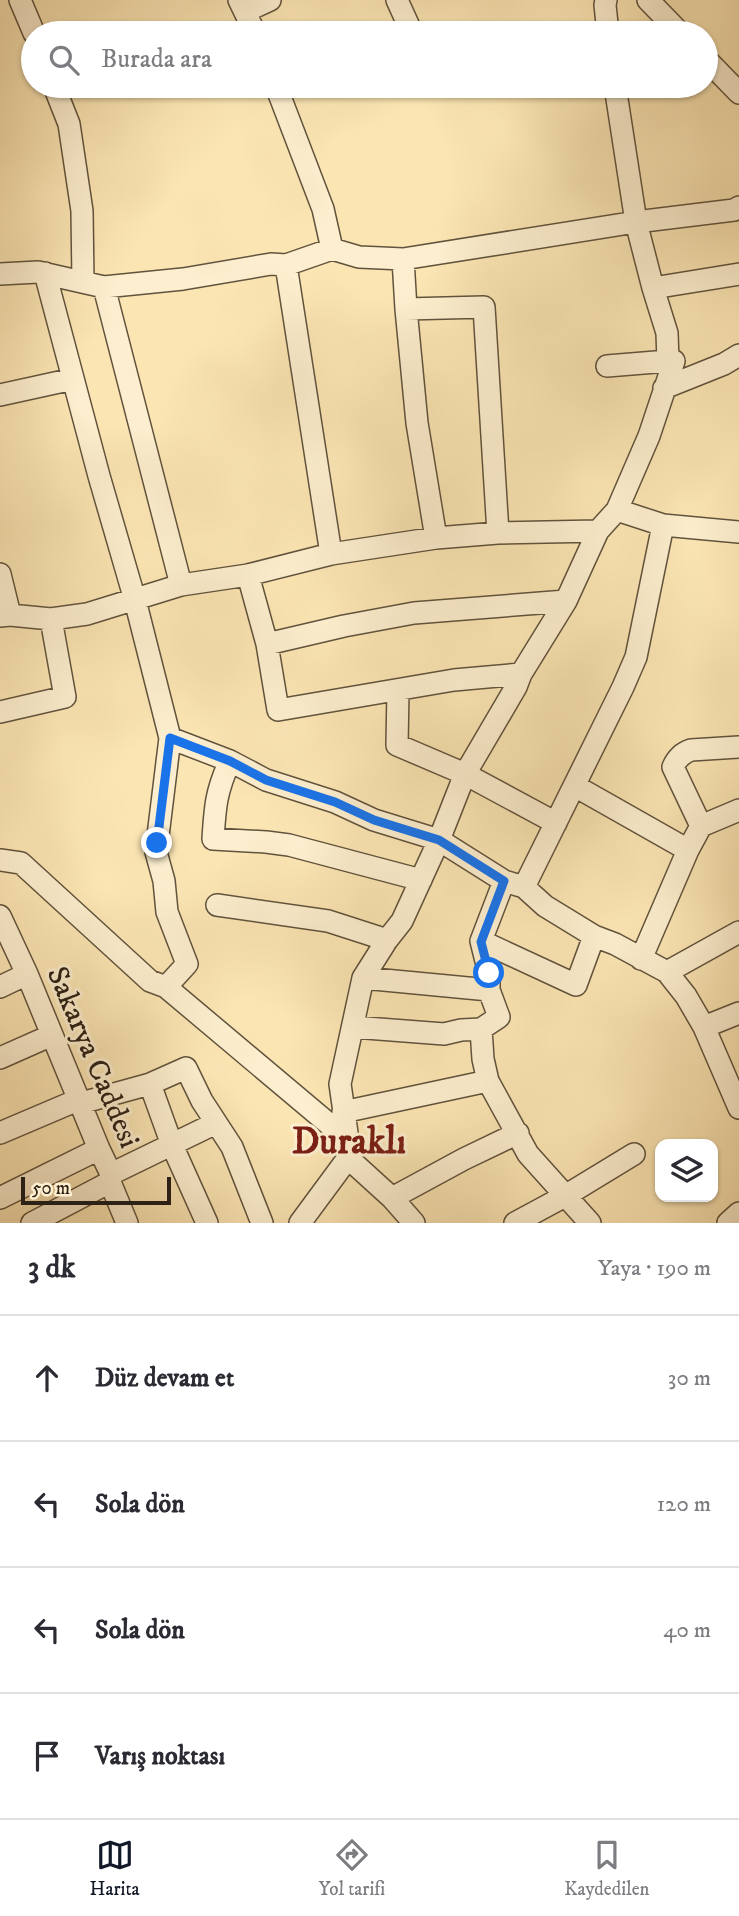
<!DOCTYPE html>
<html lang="tr">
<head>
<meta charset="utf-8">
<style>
  body { margin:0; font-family:"IM FELL DW Pica",serif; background:#f7f7f7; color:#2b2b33 }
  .controls { position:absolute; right:21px; bottom:21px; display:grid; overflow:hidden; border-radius:14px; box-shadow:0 2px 5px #0004 }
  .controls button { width:63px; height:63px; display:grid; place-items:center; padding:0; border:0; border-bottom:2px solid #e1e1e2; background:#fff; color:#2b2b33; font:35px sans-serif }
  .scale { position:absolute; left:21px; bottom:18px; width:150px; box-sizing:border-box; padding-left:7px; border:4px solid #2e2216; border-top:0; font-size:19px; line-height:24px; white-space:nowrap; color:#2e2216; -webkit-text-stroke:5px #fceece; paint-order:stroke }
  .stop { position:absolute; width:21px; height:21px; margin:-16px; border:5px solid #1a73e8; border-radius:50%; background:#fff }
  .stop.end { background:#1a73e8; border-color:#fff; box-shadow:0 2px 7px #0008 }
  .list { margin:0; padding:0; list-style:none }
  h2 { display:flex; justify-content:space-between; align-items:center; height:91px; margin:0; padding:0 28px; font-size:30px }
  h2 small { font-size:23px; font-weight:400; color:#7c7c81 }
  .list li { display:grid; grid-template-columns:46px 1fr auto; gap:21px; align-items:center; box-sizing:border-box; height:126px; padding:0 28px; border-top:2px solid #e1e1e2 }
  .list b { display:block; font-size:26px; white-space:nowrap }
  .list em { font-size:23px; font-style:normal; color:#7c7c81 }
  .icon { flex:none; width:38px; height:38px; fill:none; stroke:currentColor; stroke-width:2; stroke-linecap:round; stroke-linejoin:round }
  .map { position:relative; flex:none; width:739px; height:1223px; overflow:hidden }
  .search { position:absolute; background:#fff; box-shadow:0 2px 5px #0004; left:21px; right:21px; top:21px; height:77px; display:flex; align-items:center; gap:18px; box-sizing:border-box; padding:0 24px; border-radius:38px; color:#7c7c81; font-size:26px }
  .sheet { height:595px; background:#fff }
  nav { display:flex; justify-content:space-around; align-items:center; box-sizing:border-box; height:98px; border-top:2px solid #e1e1e2; background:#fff; font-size:19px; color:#7c7c81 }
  nav a { display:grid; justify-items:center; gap:4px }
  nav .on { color:#111827 }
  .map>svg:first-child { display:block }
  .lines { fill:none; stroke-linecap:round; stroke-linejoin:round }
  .minor-casing { stroke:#61533d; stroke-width:24 }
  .minor { stroke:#fceece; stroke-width:21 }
  .route { stroke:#1a73e8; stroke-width:9 }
  .labels { text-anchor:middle; stroke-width:6; stroke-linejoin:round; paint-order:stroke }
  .street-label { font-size:30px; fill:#2e2216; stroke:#fceece }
  .district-label { font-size:37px; font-weight:bold; fill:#7a1f14; stroke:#fceece }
</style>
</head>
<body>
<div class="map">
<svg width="739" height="1223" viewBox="0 0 739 1223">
  <rect width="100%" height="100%" fill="#fbe5b3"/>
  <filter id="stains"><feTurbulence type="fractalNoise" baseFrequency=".00286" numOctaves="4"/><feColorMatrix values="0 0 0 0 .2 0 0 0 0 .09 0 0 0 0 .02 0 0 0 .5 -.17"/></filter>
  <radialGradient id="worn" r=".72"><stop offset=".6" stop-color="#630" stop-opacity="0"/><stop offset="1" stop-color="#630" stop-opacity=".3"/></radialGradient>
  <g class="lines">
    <defs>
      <path id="minor" d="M20 0 34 33
        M239 0 255 33
        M397 0 412 33
        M606 0 605 5 608 33
        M648 0 680 33
        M246 11 270 0
        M706 59 739 93
        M54 86 69 124 82 211 83 282
        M276 86 323 209 332 249
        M403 259 406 309 417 423 436 538
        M286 265 331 554
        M45 273 99 476 135 600 170 738 156 852 164 881 167 912 187 964 166 987
        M0 274 38 272 104 287 183 279 271 264 286 265 332 249 359 257 403 259 636 222 615 86
        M104 287 181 585
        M653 288 739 274
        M406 309 484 307 498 533
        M607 366 668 361
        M664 388 724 364 739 355
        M0 395 73 379
        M617 510 663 525 739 532
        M0 574 10 615 0 616
        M248 575 267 644 278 710 454 680 521 674
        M10 615 51 619 87 614 181 585 248 575 331 554 436 538 498 533 598 531
        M267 644 344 626 414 613 566 601
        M398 690 397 745 465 774 556 823
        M0 712 65 697 51 619
        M170 738 230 761 266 780 335 802 374 820 439 840 504 881 524 887 545 906 594 936 615 944 667 972 686 996 704 1027 739 1108
        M230 761C216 791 215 807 213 839L266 842 289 845 421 880
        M575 786 688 850
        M701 826 673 767C677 758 682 753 691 750L739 747
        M0 860 21 863 150 981 166 987 348 1140
        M504 881 481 941 489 973V990L499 1017 481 1029 483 1059 488 1081 528 1154 590 1223
        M524 887 623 687 636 657 663 525
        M217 905 328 921 387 940
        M0 916 27 974 99 1149 111 1174 110 1182 127 1223
        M481 941 576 985 594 936
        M641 959 688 850 701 826 739 810
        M667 972 739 932
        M363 978 489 990
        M0 987 27 974
        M353 1027 444 1034 461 1030 481 1029
        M704 1027 739 1013
        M0 1058 52 1035
        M150 1084 172 1145 207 1223
        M81 1103 150 1084 186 1068 202 1101 232 1147 262 1223
        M343 1112 488 1081
        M0 1133 80 1099
        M348 1158 392 1198 414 1223
        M111 1174 216 1123
        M0 1198 99 1149
        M392 1198 464 1159 518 1133
        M32 1223 110 1182
        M300 1223 348 1158V1140L340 1084 363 978 387 940 402 921 439 840 465 774 516 687 521 674 566 601 598 531 617 510 649 436 674 361H668L667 333 653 288 636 222 734 210 739 207
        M515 1223 565 1196 634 1154
        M728 1223 739 1213"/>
    </defs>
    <use href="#minor" class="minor-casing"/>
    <use href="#minor" class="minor"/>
  </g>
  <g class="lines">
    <path class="route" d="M157 843 170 738 230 761 266 780 335 802 374 820 439 840 504 881 481 942 489 973"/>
  </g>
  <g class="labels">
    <g class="street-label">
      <text transform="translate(94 1057) rotate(67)" y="10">Sakarya Caddesi</text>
    </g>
    <g class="district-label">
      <text x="349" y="1153">Duraklı</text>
    </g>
  </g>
  <rect width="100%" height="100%" filter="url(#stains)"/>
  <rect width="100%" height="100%" fill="url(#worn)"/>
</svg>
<div class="controls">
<button><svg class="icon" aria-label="layers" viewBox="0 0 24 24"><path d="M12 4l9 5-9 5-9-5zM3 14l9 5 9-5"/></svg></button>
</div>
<div class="scale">50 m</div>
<div class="stop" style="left:489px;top:973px"></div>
<div class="stop end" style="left:157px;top:843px"></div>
<div class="search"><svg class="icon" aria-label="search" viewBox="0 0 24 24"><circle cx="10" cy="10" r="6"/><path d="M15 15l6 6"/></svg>Burada ara</div>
</div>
<section class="sheet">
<h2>3 dk<small>Yaya · 190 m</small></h2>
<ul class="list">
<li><svg class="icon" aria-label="ahead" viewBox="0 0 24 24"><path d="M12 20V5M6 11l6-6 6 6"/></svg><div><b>Düz devam et</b></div><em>30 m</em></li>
<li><svg class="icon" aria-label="left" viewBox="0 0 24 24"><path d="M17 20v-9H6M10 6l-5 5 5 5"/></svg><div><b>Sola dön</b></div><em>120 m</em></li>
<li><svg class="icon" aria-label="left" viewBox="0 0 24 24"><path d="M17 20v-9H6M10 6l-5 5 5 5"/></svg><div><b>Sola dön</b></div><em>40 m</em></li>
<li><svg class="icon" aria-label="arrive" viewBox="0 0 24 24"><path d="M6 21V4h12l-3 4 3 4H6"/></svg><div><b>Varış noktası</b></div></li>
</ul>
</section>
<nav>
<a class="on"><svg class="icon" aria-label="map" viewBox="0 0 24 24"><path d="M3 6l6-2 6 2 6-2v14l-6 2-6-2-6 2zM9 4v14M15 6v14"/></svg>Harita</a>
<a><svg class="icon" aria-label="directions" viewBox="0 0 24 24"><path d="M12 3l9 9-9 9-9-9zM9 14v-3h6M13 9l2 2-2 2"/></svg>Yol tarifi</a>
<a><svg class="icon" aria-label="saved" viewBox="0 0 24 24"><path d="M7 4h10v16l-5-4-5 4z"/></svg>Kaydedilen</a>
</nav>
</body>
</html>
